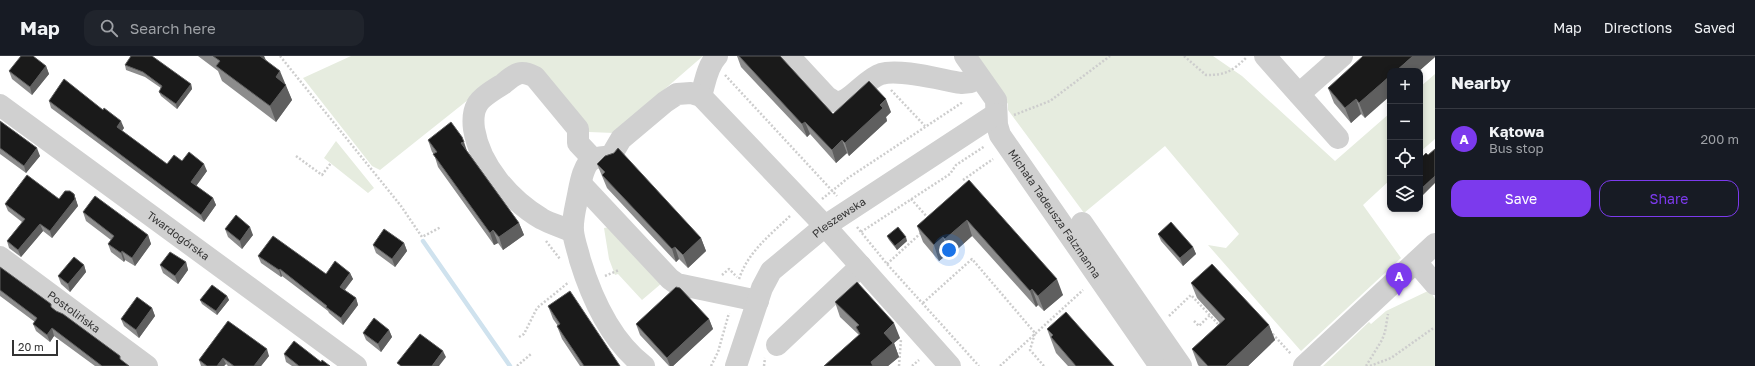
<!DOCTYPE html>
<html lang="en">
<head>
<meta charset="utf-8">
<style>
  body { margin:0; font-family:"Golos Text",sans-serif; background:#20242c; color:#f1f3f6 }
  .controls { position:absolute; right:12px; top:12px; display:grid; overflow:hidden; border-radius:8px; box-shadow:0 2px 6px #0003 }
  .controls button { width:36px; height:36px; display:grid; place-items:center; padding:0; border:0; border-bottom:1px solid #363941; background:#171b24; color:#f1f3f6; font:20px sans-serif }
  .scale { position:absolute; left:12px; bottom:10px; width:46px; box-sizing:border-box; padding-left:4px; border:2px solid #333; border-top:0; font-size:11px; line-height:14px; white-space:nowrap; color:#333; -webkit-text-stroke:3px #fff; paint-order:stroke }
  .you { position:absolute; left:949px; top:194px; width:14px; height:14px; margin:-10px; border:3px solid #fff; border-radius:50%; background:#1a73e8; box-shadow:0 0 0 6px #1a73e833 }
  .badge { display:grid; place-items:center; width:26px; height:26px; border-radius:50%; background:#7c3aed; color:#fff; font-size:13px; font-weight:700 }
  .pin { position:absolute; translate:-50% -33px; filter:drop-shadow(0 1px 2px #0008) }
  .pin::after { content:''; position:absolute; top:21px; width:14px; height:12px; background:inherit; clip-path:polygon(0 0,100% 0,50% 100%) }
  .list { margin:0; padding:0; list-style:none }
  h2 { display:flex; justify-content:space-between; align-items:center; height:52px; margin:0; padding:0 16px; font-size:17px }
  h2 small { font-size:13px; font-weight:400; color:#9ea1a6 }
  .list li { display:grid; grid-template-columns:26px 1fr auto; gap:12px; align-items:center; box-sizing:border-box; height:60px; padding:0 16px; border-top:1px solid #363941 }
  .list b { display:block; font-size:15px; white-space:nowrap }
  .list p { margin:0; font-size:13px; white-space:nowrap; color:#9ea1a6 }
  .list em { font-size:13px; font-style:normal; color:#9ea1a6 }
  .actions { display:flex; gap:8px; padding:12px 16px }
  .actions a { flex:1; padding:9px 0; border:1px solid #7c3aed; border-radius:12px; text-align:center; font-size:14px; color:#7c3aed }
  .actions .main { background:#7c3aed; color:#fff }
  .icon { flex:none; width:22px; height:22px; fill:none; stroke:currentColor; stroke-width:2; stroke-linecap:round; stroke-linejoin:round }
  .map { position:relative; flex:none; width:1435px; height:310px; overflow:hidden }
  header { display:flex; align-items:center; gap:24px; box-sizing:border-box; height:56px; padding:0 20px; background:#171b24; border-bottom:1px solid #363941 }
  header strong { font-size:19px }
  nav { display:flex; gap:22px; margin-inline-start:auto; font-size:14px }
  .search { width:280px; height:36px; background:#20242c; display:flex; align-items:center; gap:10px; box-sizing:border-box; padding:0 14px; border-radius:12px; color:#9ea1a6; font-size:15px }
  main { display:flex }
  aside { flex:1; background:#171b24 }
  .map>svg:first-child { display:block }
  .green { fill:#e6ecdf }
  .lines { fill:none; stroke-linecap:round; stroke-linejoin:round }
  .stream { stroke:#cfe2ee; stroke-width:4.5 }
  .path { stroke:#cdcdcd; stroke-width:2.5; stroke-dasharray:2 2; stroke-linecap:butt }
  .minor { stroke:#d0d0d0; stroke-width:22 }
  .wall { fill:#8c8c8c }
  .shaded-wall { fill:#5f5f5f }
  .building { fill:#1a1a1a; stroke:#5f5f5f }
  .labels { text-anchor:middle; stroke-width:4; stroke-linejoin:round; paint-order:stroke }
  .street-label { font-size:11px; fill:#333; stroke:#fff }
</style>
</head>
<body>
<header>
<strong>Map</strong>
<div class="search"><svg class="icon" aria-label="search" viewBox="0 0 24 24"><circle cx="10" cy="10" r="6"/><path d="M15 15l6 6"/></svg>Search here</div>
<nav><a>Map</a><a>Directions</a><a>Saved</a></nav>
</header>
<main>
<div class="map">
<svg width="1435" height="310" viewBox="0 0 1435 310">
  <rect width="100%" height="100%" fill="#fff"/>
  <path class="green" d="M351 0H703L614 77 589 76 512 9 380 114 372 110 303 22Z
    M975 0H1213L1242 20 1335 105 1390 57V124L1363 149 1401 202 1301 295 1208 189 1226 192 1239 178 1165 90 1084 157 1008 54V48Z
    M1435 18V83L1420 96V31Z
    M336 85 374 132 368 137 324 102Z
    M610 171 662 227 642 244 618 218 615 219 609 203 604 172Z
    M1430 234 1435 243V310H1323L1369 266 1371 268 1386 255Z"/>
  <g class="lines">
    <path class="stream" d="M423 185 510 310"/>
    <path class="path" d="M280 0 401 150 422 181 441 171
      M1184 0 1206 19C1227 19 1232 15 1247 1
      M725 19 837 140
      M891 34 925 70
      M1014 59 1050 45 1110 0
      M296 100 322 119 331 107
      M963 124 993 103
      M822 143 848 122 963 46
      M911 143 929 163
      M857 171 887 208 979 310
      M861 176 950 118 956 109 985 90
      M546 185 560 203
      M887 208 922 176
      M722 219 729 213 737 221
      M605 220 619 214
      M739 223C748 196 770 179 790 160
      M923 247 972 203 1035 277 1030 294 1044 310
      M1169 260 1191 239 1218 268 1222 264
      M1194 265 1199 270 1210 259
      M1270 275 1291 298
      M519 281 524 278 537 252 569 226
      M517 310 531 298
      M711 310 718 296 729 257
      M764 310 765 302
      M899 310 901 283
      M912 310 919 304
      M1000 310 1083 234
      M1366 310 1382 284 1385 276 1388 258
      M1370 310 1391 302 1432 273 1435 272"/>
    <g class="minor">
      <path d="M789 0 827 41C831 43 834 46 838 46 850 46 867 22 881 18 899 12 942 24 961 27L971 26 979 21"/>
      <path id="s1" d="M965 0 996 44 997 69 1000 79 1160 310"/>
      <path d="M1265 0 1338 82"/>
      <path d="M1299 38 1342 0"/>
      <path d="M701 40C705 27 707 10 717 0"/>
      <path id="s2" d="M0 49 356 310"/>
      <path d="M581 128 670 223 677 228 758 245"/>
      <path d="M1082 167 1181 310"/>
      <path d="M573 176C563 171 551 168 542 163 510 144 480 110 474 73 473 65 473 56 477 49 481 41 495 33 503 28 515 18 520 13 535 21L578 73V87L593 103"/>
      <path id="s3" d="M0 201 147 310"/>
      <path d="M1416 206 1435 228"/>
      <path d="M777 289 861 210"/>
      <path d="M644 310C611 285 592 243 580 204 578 195 574 185 573 175 572 163 576 150 578 139 580 129 583 108 593 103 598 101 606 101 611 100L621 83 665 46 677 38 691 37 701 40 825 170 950 310"/>
      <path id="s4" d="M736 310 762 232 771 215 825 170 996 58"/>
      <path d="M1304 310 1435 188"/>
    </g>
  </g>
  <path class="wall" d="M198 0H264L266 4 285 28 292 44 276 66 222 25 218 15Z
    M737 0H780L833 58 891 56 886 61 887 65 849 100 847 97 836 107 810 78 807 81 741 11Z
    M1435 1 1419 15H1390L1365 62 1361 58 1351 67 1334 47 1328 32Z
    M125 9 191 28 192 33 177 53 161 40 159 36 161 32 145 21 126 14Z
    M46 10 49 18 32 39 12 23 9 15Z
    M49 45 103 54 124 72 122 75 167 108 182 105 207 115 196 130 213 142 216 149 204 166 51 52Z
    M0 65 40 100 26 117 0 98Z
    M428 84 468 96 519 167 524 179 503 194 498 187 494 189 438 111 434 98 432 96Z
    M597 108 701 182 706 195 688 212 679 203 676 206 607 132Z
    M969 124 1063 239 1044 255 1038 249 1036 251 972 180 951 199 949 197 939 205 923 186 917 170Z
    M74 138 78 150 52 182 43 175 21 201 9 192 7 185 22 166 8 155 5 148 59 143Z
    M83 156 148 179 151 188 135 210 125 204 124 206 111 196 108 188 111 184 86 165Z
    M225 173 253 179 242 193 228 181Z
    M1158 178 1193 191 1196 198 1183 210 1161 185Z
    M887 180 907 185 897 194 889 184Z
    M404 187 407 195 395 211 376 197 373 189Z
    M258 200 326 218 350 217 353 223 345 234 356 242 358 249 343 269 329 257 328 255 282 220 281 221 261 207Z
    M186 206 188 214 178 228 163 217 160 209Z
    M84 209 86 216 70 236 61 228 58 220Z
    M0 211 52 252 129 310H95L54 280 50 286 36 275 33 268 35 266 0 240Z
    M1191 227 1269 269 1275 284 1248 310H1199L1198 309 1192 293 1220 267 1197 242Z
    M227 240 229 244 217 259 202 248 200 244Z
    M835 246 900 282 894 287 899 301 888 310H824L859 279 840 261Z
    M548 250 620 310H580L562 283 557 270H558L553 263Z
    M152 252 155 260 139 282 124 270 121 263Z
    M709 263 713 273 673 310H669L640 279 636 268Z
    M228 265 269 300 261 310H228L226 308 224 310H201L199 304Z
    M1047 273 1114 310H1068L1056 297Z
    M389 274 392 281 381 296 366 284 363 277Z
    M284 298 321 306 330 310H292L286 306Z"/>
  <path class="shaded-wall" d="M259 0H264L267 9Z
    M1413 0H1435V1L1419 15H1396Z
    M46 10 49 18 32 39 30 31Z
    M280 15 292 44 276 66 270 50 276 21Z
    M1390 20V40L1365 62 1359 47Z
    M191 28 192 33 177 53 176 48Z
    M886 43 891 56 886 61 887 65 849 100 845 87Z
    M1356 43 1361 58 1351 67 1345 52Z
    M121 65 124 72 119 78 117 71Z
    M805 66 810 78 807 81 802 68Z
    M842 84 847 97 836 107 832 94Z
    M464 86 468 98 461 87Z
    M37 92 40 100 26 117 24 110Z
    M204 108 207 115 194 133 191 126Z
    M1435 120V127L1420 142V134Z
    M74 138 78 150 52 182 50 175Z
    M213 142 216 149 204 166 201 159Z
    M967 164 972 180 951 199 945 183Z
    M519 167 524 179 503 194 499 181Z
    M40 168 43 175 21 201 18 194Z
    M250 171 253 179 242 193 240 185Z
    M493 174 498 187 494 189 490 177Z
    M148 179 151 188 135 210 132 202Z
    M906 181 907 185 897 194 895 190Z
    M943 181 949 197 939 205 934 189Z
    M701 182 706 195 688 212 683 199Z
    M404 187 407 195 395 211 392 203Z
    M675 191 679 203 676 206 672 193Z
    M1193 191 1196 198 1183 210 1180 202Z
    M122 195 125 204 124 206 121 197Z
    M186 206 188 214 178 228 175 220Z
    M84 209 86 216 70 236 68 228Z
    M280 213 282 220 281 221 279 214Z
    M350 217 353 223 342 237 340 231Z
    M1057 223 1063 239 1044 255 1038 240Z
    M1032 233 1038 249 1036 251 1030 235Z
    M227 240 229 244 217 259 216 255Z
    M356 242 358 249 343 269 341 262Z
    M152 252 155 260 139 282 136 274Z
    M709 263 713 273 673 310H670L667 302Z
    M894 267 900 282 894 287 899 301 888 310H872L871 306 884 277Z
    M1269 269 1275 284 1248 310H1226Z
    M52 272 54 280 50 286 47 279Z
    M389 274 392 281 381 296 378 288Z
    M267 293 269 300 261 310H254Z
    M443 295 446 301 439 310H432Z
    M223 302 226 308 224 310H217Z"/>
  <path class="building" d="M21 0H33L46 10 30 31 9 15Z
    M131 0H152L191 28 176 48 159 36 162 30 143 16 125 9Z
    M213 0H260L280 15 276 21 286 29 270 50 216 10 220 5Z
    M739 0H780L833 58 869 25 886 43 880 49 883 52 845 87 842 84 832 94 805 66 802 68Z
    M1363 0H1413L1396 15H1390V20L1359 47 1356 43 1345 52 1328 32Z
    M64 23 103 54 104 52 121 65 117 71 167 108 174 99 182 105 189 96 204 108 191 126 213 142 201 159 49 45Z
    M0 65 37 92 24 110 0 92Z
    M451 66 462 81 464 86 461 87 519 167 499 181 493 174 490 177 433 98 437 96 428 84Z
    M618 92 701 182 683 199 675 191 672 193 602 119 605 116 597 108 605 100 614 97Z
    M1435 93V120L1420 134V103L1426 97 1428 99Z
    M27 119 59 143 65 135H70L74 138 75 143 50 175 40 168 18 194 7 185 25 163 5 148Z
    M969 124 1057 223 1038 240 1032 233 1030 235 967 164 945 183 943 181 934 189 917 170Z
    M95 140 148 179 132 202 122 195 121 197 108 188 114 180 83 156Z
    M236 159 250 171 240 185 225 173Z
    M1171 166 1193 191 1180 202 1158 178Z
    M898 171 906 181 895 190 887 180Z
    M384 173 404 187 392 203 373 189Z
    M273 180 326 218 335 205 350 217 340 231 356 242 341 262 326 251 327 250 280 213 279 214 258 200Z
    M170 196 186 206 175 220 160 209Z
    M74 201 84 209 68 228 58 220Z
    M1212 208 1269 269 1226 310H1208L1192 293 1225 263 1191 227Z
    M0 211 51 248V251L56 255 63 258 120 300V303L129 310H102L52 272 47 279 33 268 37 262 0 234Z
    M857 226 894 267 884 277 893 287 871 306 873 310H824L860 278 856 271 859 269 835 246Z
    M212 229 227 240 216 255 200 244Z
    M676 231 680 232 709 263 667 302 636 268Z
    M570 235 620 310H584L557 270 560 268 548 250Z
    M137 241 152 252 136 274 121 263Z
    M1066 256 1114 310H1076L1051 281 1053 279 1047 273Z
    M374 262 389 274 378 288 363 277Z
    M228 265 267 293 254 310H234L223 302 217 310H207L199 304Z
    M420 278 443 295 432 310H401L397 307Z
    M294 285 321 306 322 304 330 310H299L284 298Z"/>
  <g class="labels">
    <g class="street-label">
      <text dy="4" stroke="none"><textPath href="#s1" startOffset="185">Michała Tadeusza Falzmanna</textPath></text>
      <text dy="4" stroke="none"><textPath href="#s4" startOffset="188">Pleszewska</textPath></text>
      <text dy="4" stroke="none"><textPath href="#s2" startOffset="221">Twardogórska</textPath></text>
      <text dy="4" stroke="none"><textPath href="#s3" startOffset="92">Postolińska</textPath></text>
    </g>
  </g>
</svg>
<div class="controls">
<button>+</button>
<button>−</button>
<button><svg class="icon" aria-label="locate" viewBox="0 0 24 24"><circle cx="12" cy="12" r="6"/><path d="M12 2v4M12 18v4M2 12h4M18 12h4"/></svg></button>
<button><svg class="icon" aria-label="layers" viewBox="0 0 24 24"><path d="M12 4l9 5-9 5-9-5zM3 14l9 5 9-5"/></svg></button>
</div>
<div class="scale">20 m</div>
<div class="you"></div>
<div class="pin badge" style="left:1399px;top:240px">A</div>
</div>
<aside>
<h2>Nearby<small></small></h2>
<ul class="list">
<li><span class="badge">A</span><div><b>Kątowa</b><p>Bus stop</p></div><em>200 m</em></li>
</ul>
<div class="actions"><a class="main">Save</a><a>Share</a></div>
</aside>
</main>
</body>
</html>
